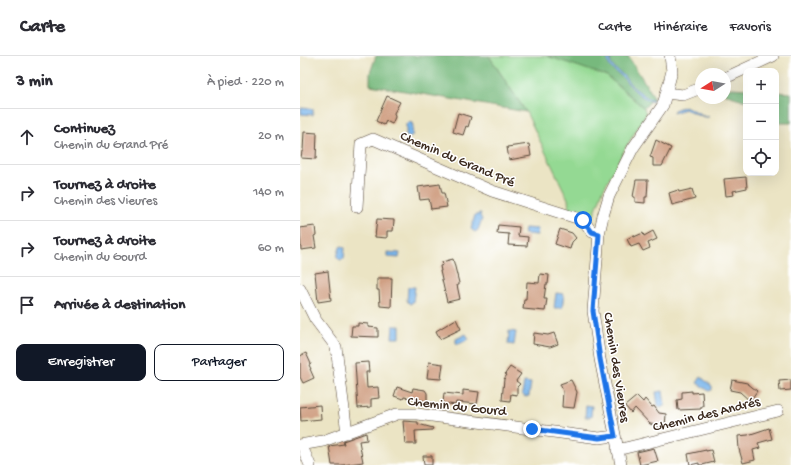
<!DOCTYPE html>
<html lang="fr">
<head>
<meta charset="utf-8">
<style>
  body { margin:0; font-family:"Gochi Hand",sans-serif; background:#f2f2f3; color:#2b2b33 }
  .controls { position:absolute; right:12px; top:12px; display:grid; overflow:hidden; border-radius:8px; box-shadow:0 4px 16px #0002 }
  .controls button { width:36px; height:36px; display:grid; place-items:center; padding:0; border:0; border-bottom:1px solid #e1e1e2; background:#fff; color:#2b2b33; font:20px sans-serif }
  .compass { position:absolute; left:395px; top:12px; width:36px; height:36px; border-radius:50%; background:#fff; box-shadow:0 4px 16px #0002; rotate:259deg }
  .stop { position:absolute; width:12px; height:12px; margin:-9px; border:3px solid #1a73e8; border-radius:50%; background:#fff }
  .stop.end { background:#1a73e8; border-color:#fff; box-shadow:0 1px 4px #0008 }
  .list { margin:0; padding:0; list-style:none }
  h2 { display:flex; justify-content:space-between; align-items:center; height:52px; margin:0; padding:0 16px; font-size:17px }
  h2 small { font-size:13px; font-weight:400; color:#7c7c81 }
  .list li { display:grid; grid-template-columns:26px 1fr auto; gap:12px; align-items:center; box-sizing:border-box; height:56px; padding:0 16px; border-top:1px solid #e1e1e2 }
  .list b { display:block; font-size:15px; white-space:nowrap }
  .list p { margin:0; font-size:13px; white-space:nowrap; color:#7c7c81 }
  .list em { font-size:13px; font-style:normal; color:#7c7c81 }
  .actions { display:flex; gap:8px; padding:12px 16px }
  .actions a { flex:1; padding:9px 0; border:1px solid #111827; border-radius:8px; text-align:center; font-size:14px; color:#111827 }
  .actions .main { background:#111827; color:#fff }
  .icon { flex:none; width:22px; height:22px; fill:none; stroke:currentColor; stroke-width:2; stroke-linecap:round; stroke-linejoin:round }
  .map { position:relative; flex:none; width:491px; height:409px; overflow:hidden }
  header { display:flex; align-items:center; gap:24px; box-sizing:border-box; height:56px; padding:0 20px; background:#fff; border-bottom:1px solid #e1e1e2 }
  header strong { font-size:19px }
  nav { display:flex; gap:22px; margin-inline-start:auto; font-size:14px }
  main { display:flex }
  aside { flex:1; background:#fff }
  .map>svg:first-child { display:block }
  .green { fill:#94d993; stroke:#688258 }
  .forest { fill:#77b97d; stroke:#59724e }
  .water { fill:#79b5eb; stroke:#5a7084 }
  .building { fill:#d0a084 }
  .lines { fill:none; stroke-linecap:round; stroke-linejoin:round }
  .minor-casing { stroke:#554637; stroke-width:12 }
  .minor { stroke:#fff; stroke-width:11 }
  .route { stroke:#1a73e8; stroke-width:5 }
  .labels { text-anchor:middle; stroke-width:3; stroke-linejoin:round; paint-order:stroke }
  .street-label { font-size:14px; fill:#3b2a1e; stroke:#fff }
</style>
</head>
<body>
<header>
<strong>Carte</strong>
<nav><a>Carte</a><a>Itinéraire</a><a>Favoris</a></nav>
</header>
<main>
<aside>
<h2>3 min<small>À pied · 220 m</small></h2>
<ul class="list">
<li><svg class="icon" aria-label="ahead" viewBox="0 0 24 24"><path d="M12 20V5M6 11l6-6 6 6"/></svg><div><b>Continuez</b><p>Chemin du Grand Pré</p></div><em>20 m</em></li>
<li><svg class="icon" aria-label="right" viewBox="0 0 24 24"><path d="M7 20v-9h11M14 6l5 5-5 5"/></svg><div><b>Tournez à droite</b><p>Chemin des Vieures</p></div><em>140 m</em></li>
<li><svg class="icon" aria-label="right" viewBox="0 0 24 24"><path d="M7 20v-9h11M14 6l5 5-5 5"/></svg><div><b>Tournez à droite</b><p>Chemin du Gourd</p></div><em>60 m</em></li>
<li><svg class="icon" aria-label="arrive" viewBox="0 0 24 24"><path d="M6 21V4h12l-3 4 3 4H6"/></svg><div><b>Arrivée à destination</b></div></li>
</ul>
<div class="actions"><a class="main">Enregistrer</a><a>Partager</a></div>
</aside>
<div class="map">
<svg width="491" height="409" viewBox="0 0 491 409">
  <rect width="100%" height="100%" fill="#fff"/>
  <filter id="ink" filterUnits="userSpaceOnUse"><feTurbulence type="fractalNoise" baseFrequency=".025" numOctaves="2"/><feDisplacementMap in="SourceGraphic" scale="8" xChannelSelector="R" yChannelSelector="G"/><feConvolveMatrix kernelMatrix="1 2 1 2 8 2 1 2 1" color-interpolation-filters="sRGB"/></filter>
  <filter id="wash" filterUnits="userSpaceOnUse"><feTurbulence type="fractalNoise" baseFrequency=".012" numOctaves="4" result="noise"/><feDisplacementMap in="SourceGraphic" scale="16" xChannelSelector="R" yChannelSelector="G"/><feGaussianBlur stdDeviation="0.9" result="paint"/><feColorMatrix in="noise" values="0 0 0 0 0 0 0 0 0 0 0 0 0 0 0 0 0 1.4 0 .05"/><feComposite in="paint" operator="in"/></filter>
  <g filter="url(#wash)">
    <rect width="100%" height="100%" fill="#ebe4c4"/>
    <path class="green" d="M189 0H251L307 20 344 52 346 58 326 91 303 134 293 162 269 154 268 143 226 56Z"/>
    <path class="forest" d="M76 0H189L226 56 70 29V17Z
      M247 0H328L354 41 344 52 307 20Z
      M432 32 446 33V45L425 38V34Z
      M476 36 491 37V67H476Z"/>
    <path class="water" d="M308 0H310L311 8 314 12 322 18 333 31 348 42 354 44 353 46C337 40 332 31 321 20 317 16 311 14 309 9 307 7 308 3 308 0Z
      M385 50 405 60H409V61H404L385 53 373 57 374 54Z
      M1 52 13 53V59L1 58Z
      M109 66 112 67 113 70 112 80 109 82 106 80V68Z
      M179 157H181L180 160 182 163 178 174 175 176 171 173 175 159H178Z
      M225 172 238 173 237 179 224 178Z
      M42 190 45 192 44 203 40 204 37 201 40 191Z
      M87 196 100 197 99 202 87 201Z
      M108 231H115L113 246 110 248 107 245Z
      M256 237 264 238 262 252H254Z
      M93 270H100V282H92Z
      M209 275 216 276 214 289 208 288Z
      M166 278 169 283 159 288 156 287V283Z
      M401 321 412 330V334L409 335 397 327Z
      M224 326 231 327 229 340 226 341 222 339Z
      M363 335 365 349 361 352 358 350 356 336Z
      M286 349 292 350 291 361H285Z"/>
    <g id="blocks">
      <path class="building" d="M87 40 100 46 94 57 95 61 92 68 86 65 84 69 76 65Z
        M158 57 171 61 168 71 166 70 163 79 153 76Z
        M4 76 17 77 16 103 1 102 2 95H3Z
        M356 84 371 92 362 110H353V102L350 101Z
        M229 88 231 100 209 104 207 91Z
        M446 121 447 132 433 135 434 139 426 140 424 123Z
        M336 124H348L347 141H345V147L335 146V141H333Z
        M140 128 142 137H144L147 151 131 153 129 143 120 144 118 131Z
        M392 133 395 143 372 149 369 137 378 134 379 136Z
        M77 163 94 164 93 175H87V182L75 181Z
        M198 169 219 171 218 180 228 181 227 190 208 189 209 178 197 177Z
        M15 170 16 179 14 180 16 192 1 194 0 172Z
        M260 173 272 177 276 182 272 186 270 193 255 188Z
        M353 175 357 183 348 187 350 192 343 195 339 188 331 191 327 183 334 179V181L343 177 344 180Z
        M153 203 159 227V229H157L160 243 147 246 140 215H141L140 210 143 209 142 206Z
        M28 215 31 244 18 246 15 217Z
        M240 218 249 219 248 228H246L244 243H247L245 255 223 253 224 243H226L227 226 239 227Z
        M77 222H92L91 251 80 250 79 234H77Z
        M156 263 161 273 140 283 136 275Z
        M58 267 68 268V271L78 272V281L51 280 52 270H58Z
        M234 277 248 279 254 277 258 288 250 291 233 288Z
        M6 297 11 308 9 309 11 313H10L14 322 3 327 0 321V300Z
        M68 306 69 316H66L67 332 78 331 79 342 71 343V351L58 352 55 307Z
        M129 306 143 308 141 323 127 322Z
        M210 311 221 318 216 325 220 328 217 331V339L211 338 210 345 202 344 204 323 207 319 205 318Z
        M271 324 277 336 274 352 262 351 263 335 260 328Z
        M432 324 447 327 457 335 450 345 440 336 430 334Z
        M491 324V334L480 335 479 325Z
        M97 331 112 336 113 332 125 334 127 337V345L104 341 103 343 94 340Z
        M163 334 179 336 177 348 156 346 155 349 143 347 144 337 163 339Z
        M392 335V337L402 336 403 350H401V353L378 354 377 344 382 343V336Z
        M337 340 343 346 345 343 352 351 354 350 359 357 366 358 365 372 357 371V369L350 368 335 352 331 357 325 350Z
        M20 349 21 363 1 365 0 351Z
        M103 365 118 366V368L133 372 132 374 115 375 116 388H105Z
        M469 372 472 383 458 387 460 392 453 394 455 404 443 407 439 393 438 380 448 379Z
        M66 377 67 384 59 385 63 406 43 409H32L29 390 44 388 43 385Z
        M354 392 358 405 340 409 337 396Z
        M406 394V395L411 394 414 406 402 409H399V407L390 409 388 398Z
        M123 400H132V409H124Z"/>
    </g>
  </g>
  <g filter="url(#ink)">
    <use href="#blocks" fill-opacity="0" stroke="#554637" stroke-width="1"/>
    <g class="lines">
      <defs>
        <path id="minor" d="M425 22 473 0
          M366 37 383 39 401 32
          M57 151 61 88 73 83 192 135 283 164 292 176 299 178
          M0 233 15 263 36 291 47 377
          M0 389 23 385 97 358H117L299 382 315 380
          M3 389 4 395 10 409
          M317 394 478 355
          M321 409 300 303 293 255 299 178 303 160 309 140 333 92 363 49 372 15 370 0"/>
      </defs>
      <use href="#minor" class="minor-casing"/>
      <use href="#minor" class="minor"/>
    </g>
  </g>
  <g class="lines" filter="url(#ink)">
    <path class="route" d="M232 373 299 382 315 380 300 303 293 255 299 178 292 176 283 164"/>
  </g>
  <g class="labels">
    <g class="street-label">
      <text transform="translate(158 102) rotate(23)" y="5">Chemin du Grand Pré</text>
      <text transform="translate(318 311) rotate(81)" y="5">Chemin des Vieures</text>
      <text transform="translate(157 349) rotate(6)" y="5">Chemin du Gourd</text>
      <text transform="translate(406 357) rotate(-14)" y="5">Chemin des Andrés</text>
    </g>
  </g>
</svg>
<div class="controls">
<button>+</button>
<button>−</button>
<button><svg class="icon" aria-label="locate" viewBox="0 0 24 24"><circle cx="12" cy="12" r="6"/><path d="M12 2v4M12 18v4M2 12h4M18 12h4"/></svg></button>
</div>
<svg class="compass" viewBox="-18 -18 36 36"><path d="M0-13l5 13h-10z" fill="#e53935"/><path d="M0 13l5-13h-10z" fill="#7c7c81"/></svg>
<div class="stop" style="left:283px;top:164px"></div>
<div class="stop end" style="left:232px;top:373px"></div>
</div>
</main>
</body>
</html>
